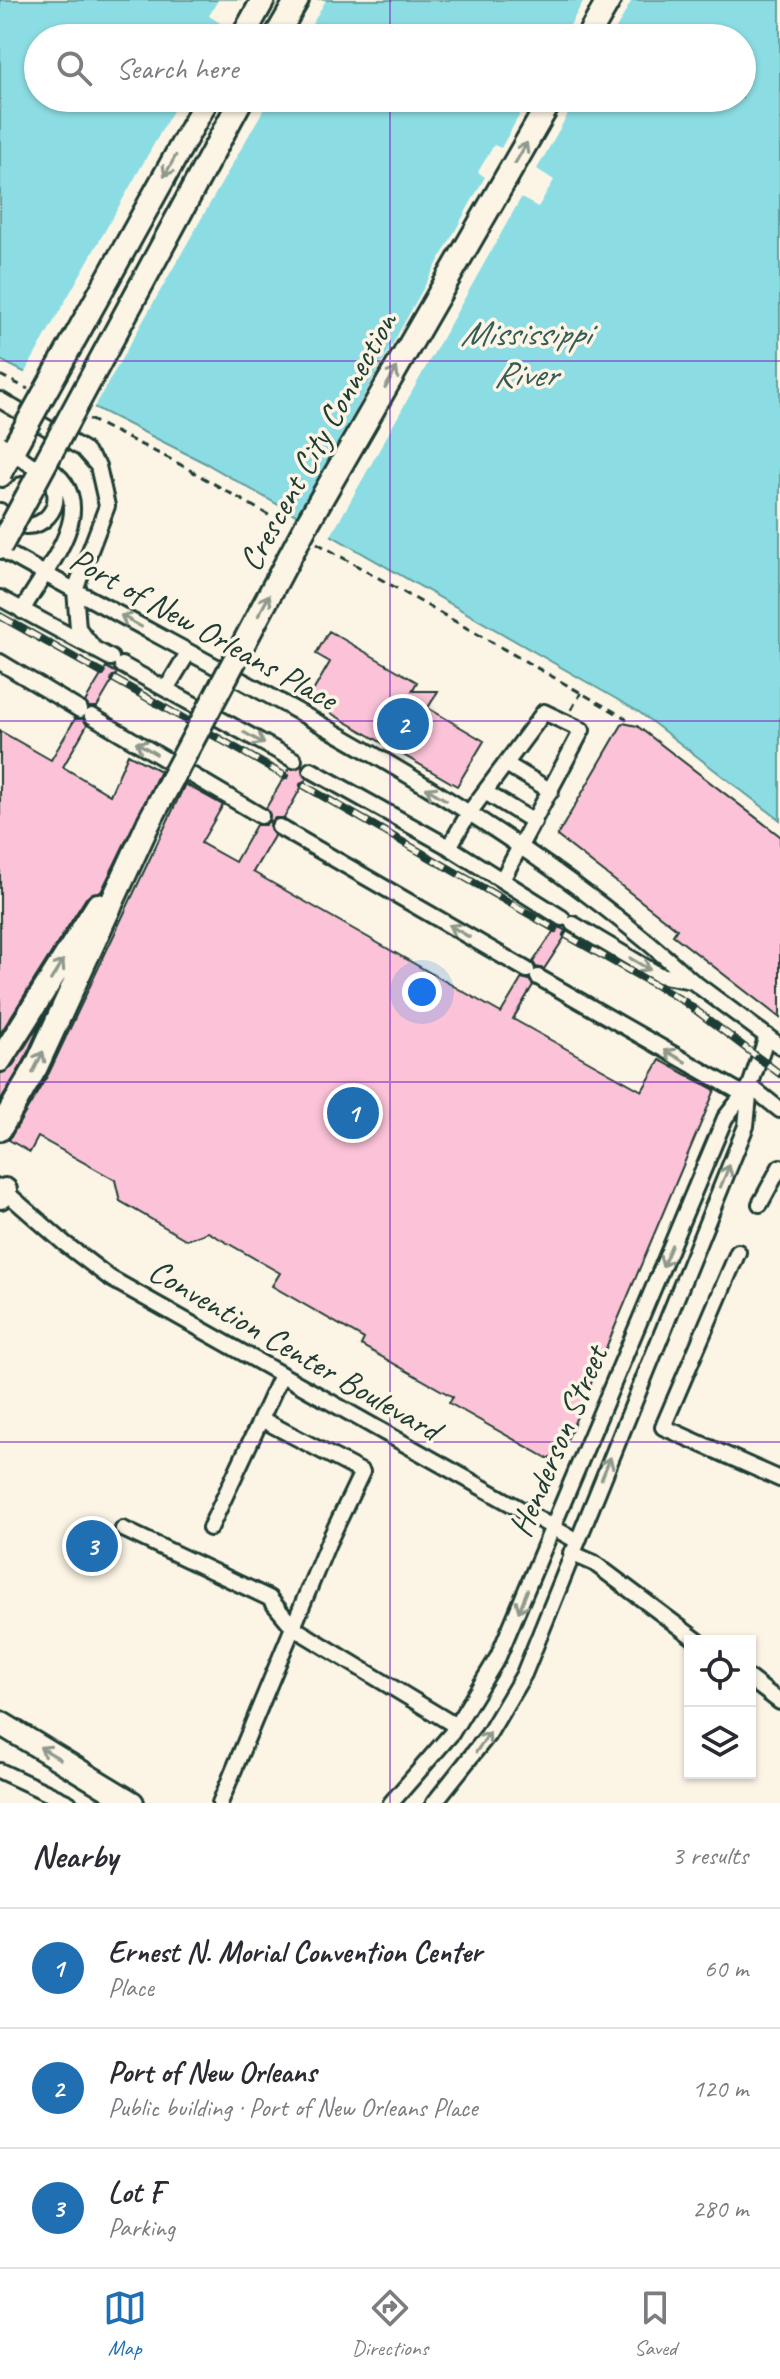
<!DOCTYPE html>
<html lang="en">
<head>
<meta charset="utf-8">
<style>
  body { margin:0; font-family:Caveat,sans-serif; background:#f2f2f3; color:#2b2b33 }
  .controls { position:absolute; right:24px; bottom:24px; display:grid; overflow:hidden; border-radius:0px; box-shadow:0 2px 6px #0004 }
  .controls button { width:72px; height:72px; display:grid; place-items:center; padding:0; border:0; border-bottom:2px solid #e1e1e2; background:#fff; color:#2b2b33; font:40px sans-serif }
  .you { position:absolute; left:422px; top:992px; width:28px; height:28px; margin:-20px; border:6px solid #fff; border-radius:50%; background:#1a73e8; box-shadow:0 0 0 12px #1a73e833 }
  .badge { display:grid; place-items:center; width:52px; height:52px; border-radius:50%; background:#1f6fb2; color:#fff; font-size:26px; font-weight:700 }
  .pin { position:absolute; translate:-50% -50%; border:4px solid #fff; box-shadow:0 2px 8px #0006 }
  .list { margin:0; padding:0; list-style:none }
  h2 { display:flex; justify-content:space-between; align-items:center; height:104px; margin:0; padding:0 32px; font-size:34px }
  h2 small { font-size:26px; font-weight:400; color:#7c7c81 }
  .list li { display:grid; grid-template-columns:52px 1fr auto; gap:24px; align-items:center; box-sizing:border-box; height:120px; padding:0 32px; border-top:2px solid #e1e1e2 }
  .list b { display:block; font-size:30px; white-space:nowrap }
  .list p { margin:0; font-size:26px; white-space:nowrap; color:#7c7c81 }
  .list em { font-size:26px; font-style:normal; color:#7c7c81 }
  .icon { flex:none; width:44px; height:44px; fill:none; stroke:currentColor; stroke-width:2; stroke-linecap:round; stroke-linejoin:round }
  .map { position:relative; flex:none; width:780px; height:1803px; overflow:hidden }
  .search { position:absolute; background:#fff; box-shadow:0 2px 6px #0004; left:24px; right:24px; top:24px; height:88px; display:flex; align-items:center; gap:20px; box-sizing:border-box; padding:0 28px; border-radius:44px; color:#7c7c81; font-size:30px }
  .sheet { height:464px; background:#fff }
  nav { display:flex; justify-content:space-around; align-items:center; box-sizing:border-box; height:112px; border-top:2px solid #e1e1e2; background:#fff; font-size:22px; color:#7c7c81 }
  nav a { display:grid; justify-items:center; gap:4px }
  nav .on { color:#1f6fb2 }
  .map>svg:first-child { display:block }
  .water { fill:#8cdde3; stroke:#609d9d; stroke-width:2; fill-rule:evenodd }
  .pier { fill:#fcf5e5 }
  .building { fill:#fcc3d8; stroke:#1f3d34; stroke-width:2 }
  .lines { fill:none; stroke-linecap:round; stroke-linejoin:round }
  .minor-casing { stroke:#1f3d34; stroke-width:20 }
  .highway-casing { stroke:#1f3d34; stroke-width:28 }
  .path { stroke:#1f3d34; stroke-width:3; stroke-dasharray:8 6; stroke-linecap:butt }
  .minor { stroke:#fcf5e5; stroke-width:14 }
  .highway { stroke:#fcf5e5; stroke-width:22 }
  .rail-casing { stroke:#1f3d34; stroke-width:8 }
  .rail { stroke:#fcf5e5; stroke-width:5; stroke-dasharray:15; stroke-linecap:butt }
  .minor-bridge-casing { stroke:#1f3d34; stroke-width:20; stroke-linecap:butt }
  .highway-bridge-casing { stroke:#1f3d34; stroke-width:28; stroke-linecap:butt }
  .minor-bridge { stroke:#fcf5e5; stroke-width:14 }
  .highway-bridge { stroke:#fcf5e5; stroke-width:22 }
  .oneway { stroke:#8e998c }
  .grid { fill:none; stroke:#7b2cbf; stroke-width:2; stroke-opacity:0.55 }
  .labels { text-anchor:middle; stroke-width:7; stroke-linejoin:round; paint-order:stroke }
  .street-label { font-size:34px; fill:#1f3d34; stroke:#fcf5e5 }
  .water-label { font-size:36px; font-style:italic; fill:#355d57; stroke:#fcf5e5 }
</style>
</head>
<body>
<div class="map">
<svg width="780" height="1803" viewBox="0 0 780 1803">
  <rect width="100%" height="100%" fill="#fcf5e5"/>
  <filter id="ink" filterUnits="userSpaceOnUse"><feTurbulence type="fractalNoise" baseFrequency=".0125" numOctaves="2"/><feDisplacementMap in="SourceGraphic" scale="16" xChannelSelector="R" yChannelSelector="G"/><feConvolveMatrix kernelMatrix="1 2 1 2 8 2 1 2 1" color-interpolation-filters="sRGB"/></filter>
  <g filter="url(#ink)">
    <path class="water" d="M0 0H780V820L639 712 207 464 0 360ZM38 38H742V98H38Z"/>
    <path class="pier" d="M218 0H326L307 33 315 38H214L222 24 209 16Z
      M584 0H632L611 38H563Z
      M180 98H270L93 409 23 376Z
      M529 98H577L537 169 554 180 538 207 521 198 329 539 295 520 485 177 478 172 494 145 501 148Z"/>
    <path class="building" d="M329 631 417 682 412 691H438L428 708 484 741 457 786 308 700 330 662 316 654Z
      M106 667 117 673 97 707H89L85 702Z
      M75 719H83L87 725 63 767 110 795 128 754 160 771 101 892 86 898 0 1034V731L51 760Z
      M623 723 637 726 780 836V1018L673 935 677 929 557 836Z
      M302 766 306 779 284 818H275L270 823 274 836 253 872 501 1013 522 978 529 980 533 985 513 1019 642 1091 660 1060 715 1090 562 1452 556 1458H547L449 1403 453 1397 361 1345 364 1339 272 1286 280 1273 208 1232 187 1240 120 1201 115 1180 38 1137 30 1152 9 1140 49 1073 185 784 223 805 201 843 235 862 256 825H265L270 820 266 808 289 769Z
      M557 926 568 932 544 969 536 967 533 962Z
      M43 1018 24 1061 0 1101V1074L12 1067Z"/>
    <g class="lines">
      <defs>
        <path id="minor" d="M0 400 83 449 98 466 107 506 75 590 78 628 95 650
          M2 479 12 470 41 463C109 502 48 563 22 611
          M0 511C32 553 84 497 36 468
          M0 549C232 680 495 800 692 981L659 975 573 924
          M0 598 111 658
          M0 662 80 710
          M122 665 294 760
          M166 689 188 653
          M92 716 261 816
          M506 764 551 791
          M311 770 449 847 562 918
          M485 792 534 822
          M279 827 527 970
          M449 847 469 813 544 712 582 730 502 880
          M538 977 743 1094
          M692 981 780 1046
          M750 1086 780 1110
          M0 1187 64 1243 110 1278 577 1541
          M760 1204 780 1167
          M738 1252 663 1427 780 1479
          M210 1528 261 1419
          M123 1529 269 1598 294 1628 456 1726
          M571 1553 594 1563 698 1641
          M750 1679 780 1702
          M0 1771 69 1803
          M220 1803 328 1543 362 1472 261 1419 281 1375
          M391 1803 451 1734 498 1657 725 1118 750 1086
          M434 1803 488 1735 524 1674 746 1126 750 1086 767 1036"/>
        <path id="highway" d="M242 38 263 0
          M275 38 297 0
          M587 38 609 0
          M0 1060 98 905
          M0 1129 36 1067 149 822
          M0 1197 5 1190
          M0 1723 132 1803"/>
      </defs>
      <use href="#minor" class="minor-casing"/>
      <use href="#highway" class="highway-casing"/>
      <path class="path" d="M0 375 28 389
        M89 419 174 461 286 525
        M317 543 627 719
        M571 710 581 693"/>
      <use href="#minor" class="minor"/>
      <use href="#highway" class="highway"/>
      <defs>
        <path id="rail" d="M0 616 102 673
          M114 679 285 776
          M303 785 555 929
          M566 935 685 1002 780 1074"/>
      </defs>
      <use href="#rail" class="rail-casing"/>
      <use href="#rail" class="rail"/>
      <defs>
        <path id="minor-bridge" d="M1 444 33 466"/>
        <path id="highway-bridge" d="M0 473 208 98
          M0 547 242 98
          M149 822 308 522 552 98"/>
      </defs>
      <use href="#minor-bridge" class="minor-bridge-casing"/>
      <use href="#highway-bridge" class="highway-bridge-casing"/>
      <use href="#minor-bridge" class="minor-bridge"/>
      <use href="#highway-bridge" class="highway-bridge"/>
    </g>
    <defs><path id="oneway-shaft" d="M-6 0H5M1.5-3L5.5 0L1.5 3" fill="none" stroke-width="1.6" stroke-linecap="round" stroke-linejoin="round" transform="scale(2)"/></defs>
    <g class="oneway">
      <use href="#oneway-shaft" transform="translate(521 153) rotate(-60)"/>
      <use href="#oneway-shaft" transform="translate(170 166) rotate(119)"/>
      <use href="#oneway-shaft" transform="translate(391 378) rotate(-60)"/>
      <use href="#oneway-shaft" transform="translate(264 605) rotate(-62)"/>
      <use href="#oneway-shaft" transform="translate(131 621) rotate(-151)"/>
      <use href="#oneway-shaft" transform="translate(254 738) rotate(29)"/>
      <use href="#oneway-shaft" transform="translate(146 748) rotate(-149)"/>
      <use href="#oneway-shaft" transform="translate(436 794) rotate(-149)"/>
      <use href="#oneway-shaft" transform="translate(459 931) rotate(-150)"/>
      <use href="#oneway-shaft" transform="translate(640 964) rotate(31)"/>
      <use href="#oneway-shaft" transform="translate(57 970) rotate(-58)"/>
      <use href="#oneway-shaft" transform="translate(675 1056) rotate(-150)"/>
      <use href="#oneway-shaft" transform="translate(38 1062) rotate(-64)"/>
      <use href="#oneway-shaft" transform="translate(725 1176) rotate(-68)"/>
      <use href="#oneway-shaft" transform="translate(667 1256) rotate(113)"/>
      <use href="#oneway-shaft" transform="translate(606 1468) rotate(-68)"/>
      <use href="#oneway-shaft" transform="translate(523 1601) rotate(112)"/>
      <use href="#oneway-shaft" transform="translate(483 1742) rotate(-55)"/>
      <use href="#oneway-shaft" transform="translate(50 1753) rotate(-149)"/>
    </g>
  </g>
  <path class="grid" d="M390 0V38M390 98V1803M0 361H780M0 721H780M0 1082H780M0 1442H780"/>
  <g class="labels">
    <g class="street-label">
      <text transform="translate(317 441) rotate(-61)" y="12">Crescent City Connection</text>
      <text transform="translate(204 628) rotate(29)" y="12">Port of New Orleans Place</text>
      <text transform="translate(295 1349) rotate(30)" y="12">Convention Center Boulevard</text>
      <text transform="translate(557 1441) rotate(-67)" y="12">Henderson Street</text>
    </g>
    <g class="water-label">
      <text x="525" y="345">Mississippi<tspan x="525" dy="41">River</tspan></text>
    </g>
  </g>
</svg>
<div class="controls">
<button><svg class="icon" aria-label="locate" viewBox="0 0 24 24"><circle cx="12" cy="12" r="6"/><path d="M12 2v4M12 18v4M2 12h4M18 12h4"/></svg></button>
<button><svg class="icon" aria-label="layers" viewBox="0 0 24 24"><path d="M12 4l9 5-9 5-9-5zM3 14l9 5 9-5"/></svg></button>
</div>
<div class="you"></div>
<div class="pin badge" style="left:353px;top:1113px">1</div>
<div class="pin badge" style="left:403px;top:724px">2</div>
<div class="pin badge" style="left:92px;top:1546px">3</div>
<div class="search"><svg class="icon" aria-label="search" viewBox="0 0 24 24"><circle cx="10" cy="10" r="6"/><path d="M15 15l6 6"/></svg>Search here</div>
</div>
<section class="sheet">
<h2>Nearby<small>3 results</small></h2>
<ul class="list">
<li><span class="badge">1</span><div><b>Ernest N. Morial Convention Center</b><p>Place</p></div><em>60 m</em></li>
<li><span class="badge">2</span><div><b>Port of New Orleans</b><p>Public building · Port of New Orleans Place</p></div><em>120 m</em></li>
<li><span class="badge">3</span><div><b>Lot F</b><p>Parking</p></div><em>280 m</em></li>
</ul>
</section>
<nav>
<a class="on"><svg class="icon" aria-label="map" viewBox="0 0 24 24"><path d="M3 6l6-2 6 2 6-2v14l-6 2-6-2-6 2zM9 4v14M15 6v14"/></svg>Map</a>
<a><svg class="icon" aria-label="directions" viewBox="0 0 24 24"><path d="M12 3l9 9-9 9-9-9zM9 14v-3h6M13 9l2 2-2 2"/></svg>Directions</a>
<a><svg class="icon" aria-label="saved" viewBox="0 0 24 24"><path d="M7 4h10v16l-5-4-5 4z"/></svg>Saved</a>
</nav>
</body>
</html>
